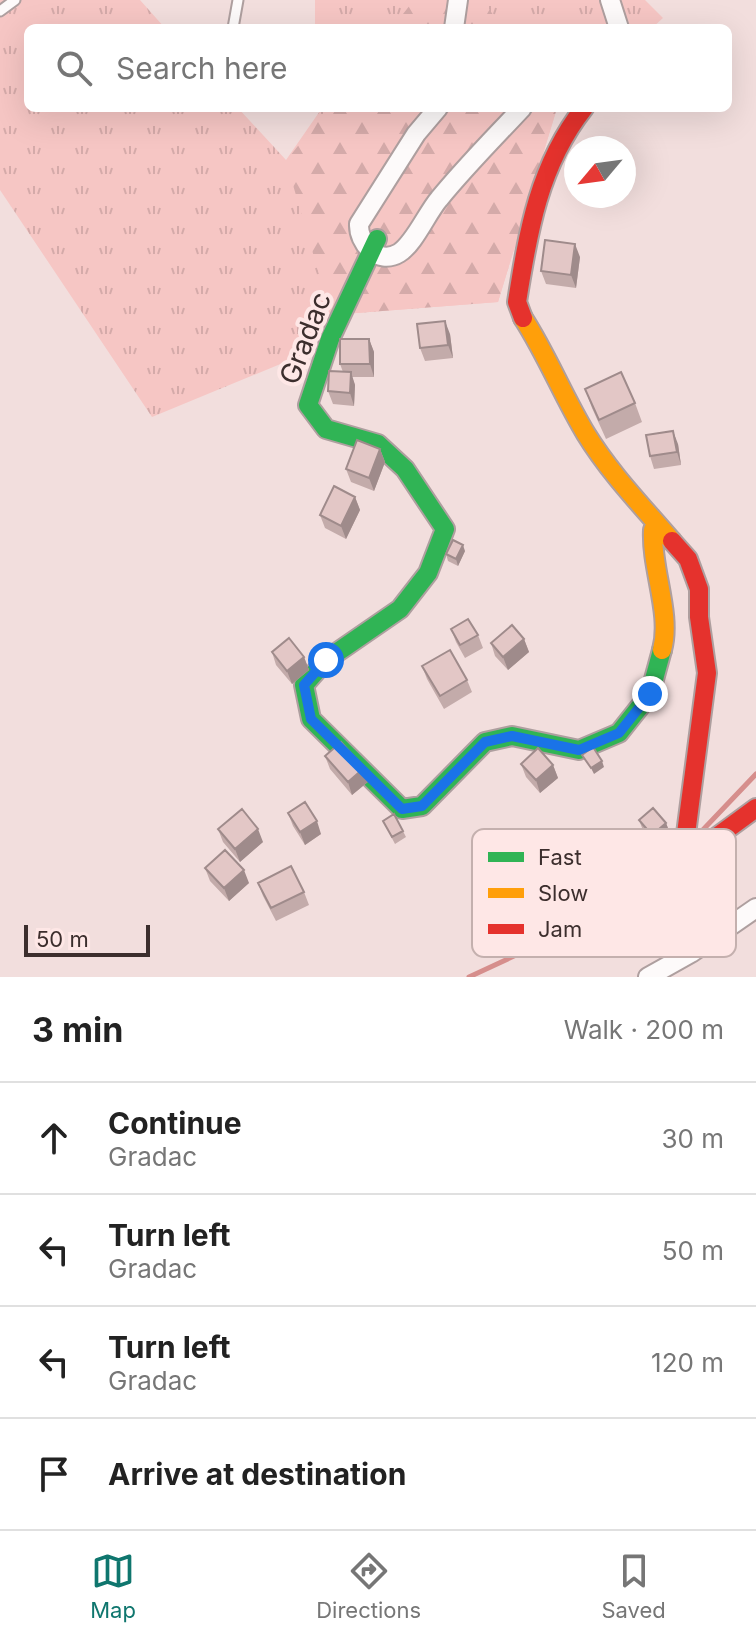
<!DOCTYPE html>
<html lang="en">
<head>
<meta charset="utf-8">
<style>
  body { margin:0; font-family:Inter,sans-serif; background:#f6f6f6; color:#222 }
  .compass { position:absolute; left:564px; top:136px; width:72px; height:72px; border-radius:50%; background:#fff; box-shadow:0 8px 32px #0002; rotate:241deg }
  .scale { position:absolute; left:24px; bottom:20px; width:126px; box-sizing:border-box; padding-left:8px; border:4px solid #3c2e2d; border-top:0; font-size:22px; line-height:28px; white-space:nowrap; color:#3c2e2d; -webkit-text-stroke:6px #fee7e6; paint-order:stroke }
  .stop { position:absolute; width:24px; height:24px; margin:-18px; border:6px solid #1a73e8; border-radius:50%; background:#fff }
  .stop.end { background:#1a73e8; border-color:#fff; box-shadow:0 2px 8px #0008 }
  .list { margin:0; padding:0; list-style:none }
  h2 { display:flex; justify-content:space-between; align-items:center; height:104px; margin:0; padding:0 32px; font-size:34px }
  h2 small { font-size:26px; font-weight:400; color:#767676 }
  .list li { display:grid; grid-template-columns:52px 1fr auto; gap:24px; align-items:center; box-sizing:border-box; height:112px; padding:0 32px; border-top:2px solid #e0e0e0 }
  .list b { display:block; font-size:30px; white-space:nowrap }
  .list p { margin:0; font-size:26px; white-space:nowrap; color:#767676 }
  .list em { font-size:26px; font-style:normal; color:#767676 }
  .icon { flex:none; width:44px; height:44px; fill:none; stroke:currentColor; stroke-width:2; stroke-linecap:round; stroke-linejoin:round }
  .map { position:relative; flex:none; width:756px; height:977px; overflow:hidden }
  .search { position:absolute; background:#fff; box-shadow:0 8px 32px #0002; left:24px; right:24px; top:24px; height:88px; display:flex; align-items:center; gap:20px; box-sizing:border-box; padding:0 28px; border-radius:12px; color:#767676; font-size:30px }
  .sheet { height:552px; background:#fff }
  nav { display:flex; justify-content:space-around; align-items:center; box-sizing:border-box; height:112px; border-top:2px solid #e0e0e0; background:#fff; font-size:22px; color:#767676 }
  nav a { display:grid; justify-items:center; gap:4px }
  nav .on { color:#0f766e }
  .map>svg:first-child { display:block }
  .grass { fill:url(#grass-tufts) }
  .forest { fill:url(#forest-firs) }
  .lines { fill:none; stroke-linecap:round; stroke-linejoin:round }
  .stream { stroke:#d68e8c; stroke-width:5 }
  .lane-casing { stroke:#ae9f9f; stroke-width:13 }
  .street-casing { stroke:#ae9f9f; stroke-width:22 }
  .fast-casing { stroke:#ae9f9f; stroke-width:22 }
  .slow-casing { stroke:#ae9f9f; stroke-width:22 }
  .jam-casing { stroke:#ae9f9f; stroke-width:22 }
  .lane { stroke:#fdfafa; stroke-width:9 }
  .street { stroke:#fdfafa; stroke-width:18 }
  .fast { stroke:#30b455; stroke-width:18 }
  .slow { stroke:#ff9f0a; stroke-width:18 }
  .jam { stroke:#e5322d; stroke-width:18 }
  .wall { fill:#c3abaa }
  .shaded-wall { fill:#9f8b8b }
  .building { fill:#e3c7c6; stroke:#9f8b8b; stroke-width:2 }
  .route { stroke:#1a73e8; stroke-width:10 }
  .labels { text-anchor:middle; stroke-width:8; stroke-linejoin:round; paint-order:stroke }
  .street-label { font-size:28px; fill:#3c2e2d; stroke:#fee7e6 }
  .key { fill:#fee7e6; stroke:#c4b0ae; stroke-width:2 }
  .key-label { font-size:22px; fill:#3c2e2d }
</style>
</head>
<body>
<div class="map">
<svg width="756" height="977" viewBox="0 0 756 977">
  <defs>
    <pattern id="grass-tufts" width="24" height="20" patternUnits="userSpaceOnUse" patternTransform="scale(2)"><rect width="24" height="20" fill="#f6c6c4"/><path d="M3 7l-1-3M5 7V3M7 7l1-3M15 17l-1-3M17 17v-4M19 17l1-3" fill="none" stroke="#d4aaa9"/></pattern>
    <pattern id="forest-firs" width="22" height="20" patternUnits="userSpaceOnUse" patternTransform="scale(2)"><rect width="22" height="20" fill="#f6c6c4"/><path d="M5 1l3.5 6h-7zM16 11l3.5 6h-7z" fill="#d4aaa9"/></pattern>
  </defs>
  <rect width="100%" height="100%" fill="#f2dedd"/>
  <path class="grass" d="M0 0H140L165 28H28V108H238L286 160 322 108H557L498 302 331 315 307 353 152 417 0 190Z
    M315 0H645L663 18 652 28H315Z"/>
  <path class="forest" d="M414 0H483L502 28H392Z
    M328 108H557L498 302 331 315 286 161Z"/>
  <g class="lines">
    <path class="stream" d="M698 835 756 774
      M469 977 557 936 594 922 688 844"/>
    <defs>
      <path id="lane" d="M0 11 15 0
        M233 28 238 0"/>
      <path id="street" d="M610 0 619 28
        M454 28 458 0
        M438 108 416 134 359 224C358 243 378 266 399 253 414 244 427 213 439 199 465 167 494 138 522 108
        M648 977 691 953 756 908"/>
      <path id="fast" d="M377 239 330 339 308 405 326 429 378 444 405 469 445 529 428 573 400 609 326 660 304 685 311 719 402 809 422 806 485 742 512 736 579 750 619 733 650 694 662 650"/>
      <path id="slow" d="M523 318C547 355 563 396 586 434 610 473 642 506 672 541
        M662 650C672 614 651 569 653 530L666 535"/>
      <path id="jam" d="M523 318 517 302C528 232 539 165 584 108
        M672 541 688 559 699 589V617L707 673 686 834 703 847 756 808"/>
    </defs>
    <use href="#lane" class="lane-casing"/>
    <use href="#street" class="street-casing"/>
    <use href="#fast" class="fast-casing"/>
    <use href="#slow" class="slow-casing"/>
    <use href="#jam" class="jam-casing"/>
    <use href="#lane" class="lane"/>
    <use href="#street" class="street"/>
    <use href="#fast" class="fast"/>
    <use href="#slow" class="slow"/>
    <use href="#jam" class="jam"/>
  </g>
  <path class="wall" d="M580 257 576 288 546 284 541 271Z
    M450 334 453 358 425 361 420 348Z
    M369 339 374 352V377H352L355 385 354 406 333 404 328 391 343 372 340 364Z
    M585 389 635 403 642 422 606 439 592 408Z
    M678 444 681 465 654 469 650 456Z
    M380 449 385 462 374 491 351 482 346 469Z
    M355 497 360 510 346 539 325 528 320 515Z
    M465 551 458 566 448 561 446 554Z
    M451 629 478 635 483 648 465 658 456 642Z
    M524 639 529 652 508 670 495 656 491 643Z
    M272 652 304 657 309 670 292 684 276 665Z
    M422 666 467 680 472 692 444 709 427 679Z
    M325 756 369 781 352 795 330 769Z
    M521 764 553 765 558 778 540 793 526 777Z
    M288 813 321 834 305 845 293 826Z
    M639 820 666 823 671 836 657 848 644 833Z
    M383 821 403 831 406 837 395 844Z
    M218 829 263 842 240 862 223 842Z
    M205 868 249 883 229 901 210 881Z
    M258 883 304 892 309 905 276 921 263 896Z
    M676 907 715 916 720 929 697 944 681 920Z"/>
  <path class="shaded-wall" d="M575 244 580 257 576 288 571 275Z
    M445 321 450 334 453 358 448 345Z
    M369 339 374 352V377L370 364Z
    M351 372 355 385 354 406 350 393Z
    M673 431 678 444 681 465 677 452Z
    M380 449 385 462 374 491 369 478Z
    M355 497 360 510 346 539 341 526Z
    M463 545 465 551 458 566 456 559Z
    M524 639 529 652 508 670 503 657Z
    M304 657 309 670 292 684 287 671Z
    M602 761 604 767 594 774 591 768Z
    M553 765 558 778 540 793 536 780Z
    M364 768 369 781 352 795 348 782Z
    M317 821 321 834 305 845 300 832Z
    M666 823 671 836 657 848 652 835Z
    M258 829 263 842 240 862 235 849Z
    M244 870 249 883 229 901 224 888Z
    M715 916 720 929 697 944 692 931Z"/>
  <path class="building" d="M545 240 575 244 571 275 541 271Z
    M445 321 448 345 420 348 417 324Z
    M340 339H369L370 364H340Z
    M329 371 351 372 350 393 328 391Z
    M621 372 635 403 599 420 585 389Z
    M673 431 677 452 650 456 646 435Z
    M357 440 380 449 369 478 346 469Z
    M334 486 355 497 341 526 320 515Z
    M453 540 463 545 456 559 446 554Z
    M468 619 478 635 460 645 451 629Z
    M512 625 524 639 503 657 491 643Z
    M289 638 304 657 287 671 272 652Z
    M450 650 467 680 440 696 422 666Z
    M341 742 364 768 348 782 325 756Z
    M593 747 602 761 591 768 582 755Z
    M538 748 553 765 536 780 521 764Z
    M305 802 317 821 300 832 288 813Z
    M653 808 666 823 652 835 639 820Z
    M242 809 258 829 235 849 218 829Z
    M394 814 403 831 392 837 383 821Z
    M225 850 244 870 224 888 205 868Z
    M291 866 304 892 271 908 258 883Z"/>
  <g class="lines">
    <path class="route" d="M326 660 304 685 311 719 402 809 422 806 485 742 512 736 579 750 619 733 650 694"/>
  </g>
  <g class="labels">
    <g class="street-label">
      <text transform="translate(305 338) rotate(-69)" y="10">Gradac</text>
    </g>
  </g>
  <rect x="472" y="829" width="264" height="128" rx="12" class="key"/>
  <rect x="488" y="852" width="36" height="10" fill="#30b455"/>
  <rect x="488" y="888" width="36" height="10" fill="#ff9f0a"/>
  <rect x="488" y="924" width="36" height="10" fill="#e5322d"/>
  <g class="key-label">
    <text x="538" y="865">Fast</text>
    <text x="538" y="901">Slow</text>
    <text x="538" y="937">Jam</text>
  </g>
</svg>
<svg class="compass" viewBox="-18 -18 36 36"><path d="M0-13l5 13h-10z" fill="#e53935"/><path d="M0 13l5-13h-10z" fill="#767676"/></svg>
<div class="scale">50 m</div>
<div class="stop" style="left:326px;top:660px"></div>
<div class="stop end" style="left:650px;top:694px"></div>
<div class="search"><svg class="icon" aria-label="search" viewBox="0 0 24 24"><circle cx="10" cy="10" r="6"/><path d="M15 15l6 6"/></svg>Search here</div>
</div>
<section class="sheet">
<h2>3 min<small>Walk · 200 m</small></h2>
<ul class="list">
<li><svg class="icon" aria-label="ahead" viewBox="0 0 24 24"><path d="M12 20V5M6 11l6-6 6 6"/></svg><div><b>Continue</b><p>Gradac</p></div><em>30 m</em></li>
<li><svg class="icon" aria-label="left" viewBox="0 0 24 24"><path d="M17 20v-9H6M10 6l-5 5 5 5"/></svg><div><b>Turn left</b><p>Gradac</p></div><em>50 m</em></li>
<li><svg class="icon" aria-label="left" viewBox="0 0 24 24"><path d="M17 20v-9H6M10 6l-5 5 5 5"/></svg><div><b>Turn left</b><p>Gradac</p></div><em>120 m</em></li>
<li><svg class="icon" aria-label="arrive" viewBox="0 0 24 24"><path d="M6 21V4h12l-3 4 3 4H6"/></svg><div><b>Arrive at destination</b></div></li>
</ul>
</section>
<nav>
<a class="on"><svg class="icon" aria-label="map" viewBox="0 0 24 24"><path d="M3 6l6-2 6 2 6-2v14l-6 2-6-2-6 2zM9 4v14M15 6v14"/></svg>Map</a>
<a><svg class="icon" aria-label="directions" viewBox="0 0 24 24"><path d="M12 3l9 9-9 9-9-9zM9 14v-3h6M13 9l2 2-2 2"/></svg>Directions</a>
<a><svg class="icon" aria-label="saved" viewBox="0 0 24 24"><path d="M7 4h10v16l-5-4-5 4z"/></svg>Saved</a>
</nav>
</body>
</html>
